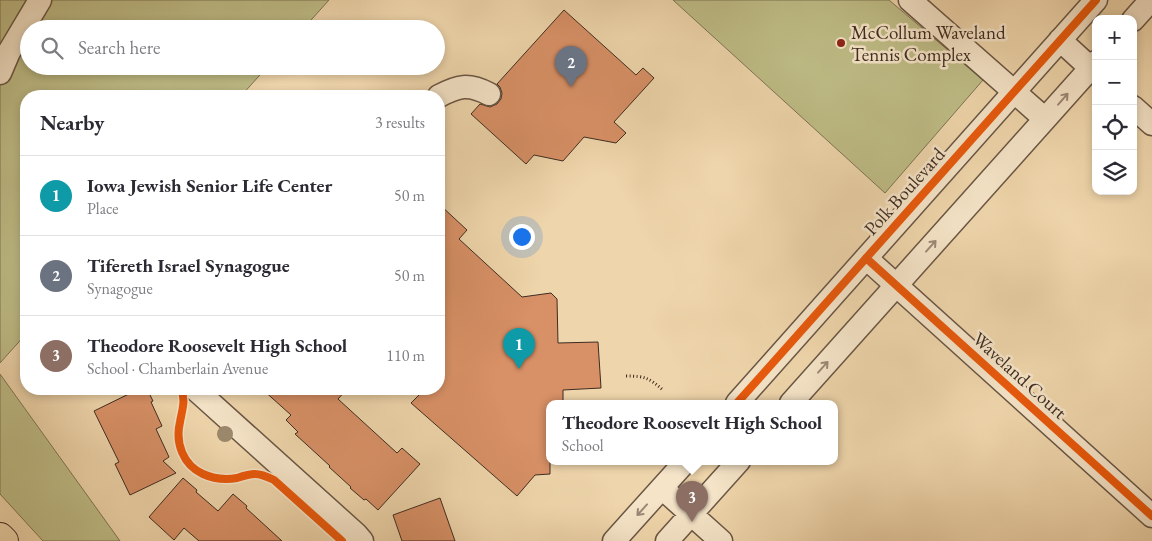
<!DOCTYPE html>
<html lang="en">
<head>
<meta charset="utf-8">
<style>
  body { margin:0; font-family:"EB Garamond",serif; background:#f2f2f3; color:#2b2b33 }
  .controls { position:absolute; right:15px; top:15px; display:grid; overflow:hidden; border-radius:10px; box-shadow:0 2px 8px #0003 }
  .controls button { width:45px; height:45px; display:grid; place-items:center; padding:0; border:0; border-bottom:1px solid #e1e1e2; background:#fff; color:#2b2b33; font:25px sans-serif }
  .you { position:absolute; left:521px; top:236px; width:18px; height:18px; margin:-12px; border:4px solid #fff; border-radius:50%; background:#1a73e8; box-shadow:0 0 0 8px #1a73e833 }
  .badge { display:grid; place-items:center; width:32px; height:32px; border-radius:50%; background:#8f2418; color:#fff; font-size:16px; font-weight:700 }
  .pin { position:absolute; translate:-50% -41px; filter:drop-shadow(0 1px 2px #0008) }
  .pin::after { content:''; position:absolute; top:26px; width:18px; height:15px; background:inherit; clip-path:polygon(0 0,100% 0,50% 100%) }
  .popup { position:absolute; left:546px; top:400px; width:292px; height:65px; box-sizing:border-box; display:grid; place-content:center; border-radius:10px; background:#fff; filter:drop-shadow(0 1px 4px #0005); font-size:16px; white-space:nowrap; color:#7c7c81 }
  .popup b { font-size:19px; color:#2b2b33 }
  .popup::after { content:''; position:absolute; left:50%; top:100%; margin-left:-10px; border:10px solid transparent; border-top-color:#fff }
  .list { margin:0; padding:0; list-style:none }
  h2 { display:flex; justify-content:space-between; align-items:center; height:65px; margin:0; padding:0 20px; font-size:21px }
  h2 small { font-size:16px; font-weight:400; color:#7c7c81 }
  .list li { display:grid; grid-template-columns:32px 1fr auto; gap:15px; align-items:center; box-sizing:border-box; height:80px; padding:0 20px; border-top:1px solid #e1e1e2 }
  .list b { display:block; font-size:19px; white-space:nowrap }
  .list p { margin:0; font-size:16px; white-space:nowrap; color:#7c7c81 }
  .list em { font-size:16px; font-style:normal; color:#7c7c81 }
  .icon { flex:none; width:28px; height:28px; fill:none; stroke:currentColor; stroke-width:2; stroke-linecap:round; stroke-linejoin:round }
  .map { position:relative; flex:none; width:1152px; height:541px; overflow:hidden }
  .search { position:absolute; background:#fff; box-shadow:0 2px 8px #0003; left:20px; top:20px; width:425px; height:55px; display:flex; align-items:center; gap:12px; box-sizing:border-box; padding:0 18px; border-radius:28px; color:#7c7c81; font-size:19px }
  .panel { position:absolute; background:#fff; box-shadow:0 2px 8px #0003; left:20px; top:90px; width:425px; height:305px; border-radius:20px }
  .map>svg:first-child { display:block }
  .green { fill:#bebc86; stroke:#7e7454 }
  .building { fill:#d89066; stroke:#3e2c22 }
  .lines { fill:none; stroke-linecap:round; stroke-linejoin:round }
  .minor-casing { stroke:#6a5644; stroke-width:25 }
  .highway-casing { stroke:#3e2c22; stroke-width:30 }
  .path { stroke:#3e2c22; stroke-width:3; stroke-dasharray:1 2.5; stroke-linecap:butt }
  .minor { stroke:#f5e4c8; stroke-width:22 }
  .highway { stroke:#efd5ab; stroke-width:28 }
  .cycleway-casing { stroke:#f5e4c8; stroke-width:11 }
  .cycleway { stroke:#e8590c; stroke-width:8 }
  .tree { fill:#9c886b }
  .oneway { stroke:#9a8875 }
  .poi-dot { fill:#8f2418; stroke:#f5e4c8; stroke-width:2 }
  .labels { text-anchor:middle; stroke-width:5; stroke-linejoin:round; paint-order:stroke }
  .poi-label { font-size:19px; fill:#3e2c22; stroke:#f5e4c8; text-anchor:start }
  .street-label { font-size:19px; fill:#3e2c22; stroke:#f5e4c8 }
</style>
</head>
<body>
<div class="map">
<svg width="1152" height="541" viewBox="0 0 1152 541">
  <rect width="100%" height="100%" fill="#efd5ab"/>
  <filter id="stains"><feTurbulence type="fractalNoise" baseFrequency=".004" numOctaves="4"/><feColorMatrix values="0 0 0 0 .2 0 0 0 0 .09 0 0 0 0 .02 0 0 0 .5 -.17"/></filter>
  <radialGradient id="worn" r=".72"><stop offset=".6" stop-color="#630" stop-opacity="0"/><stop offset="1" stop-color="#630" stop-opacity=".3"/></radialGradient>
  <path class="green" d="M0 0H329L303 29H29V66H268L241 96H26V334L0 363Z
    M673 0H889L983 80 885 193Z
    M0 374 120 541H43L0 494Z"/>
  <path class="building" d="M564 10 636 75 643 68 654 78 614 122 626 133 616 143 584 137 563 161 534 155 526 164 471 114 480 104 490 107 497 104 501 99 502 93 500 87 497 84Z
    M439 204 467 230 459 239 522 297 551 293 557 299 558 343 598 342 601 388 563 390V403H550V474L535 475 517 496 411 403 425 389H439Z
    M139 389H147L153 401 151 402 162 426 156 429 169 457 163 461 176 473 130 495 115 464 119 462 94 411Z
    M262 389H347L338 399 397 453 402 448 420 464 378 510 366 499 364 500 350 488 351 487 329 467 330 466 295 434 298 432 286 420 291 415Z
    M183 478 197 490 196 492 218 511 233 494 247 506 246 508 282 541H199L184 528 174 540 149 517Z
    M440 498 455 541H402L393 515Z"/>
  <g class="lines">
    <defs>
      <path id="minor" d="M910 0 1045 119
        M1133 20 1151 0
        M1060 40 1096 73
        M0 73 9 52 40 0
        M439 96C458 86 468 83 489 94
        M1133 107 1152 124
        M866 258 1152 516
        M195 389 356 534 362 541
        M737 403 1096 0
        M791 403 1096 62
        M662 488 721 541
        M614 541 686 461
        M667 541 739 461"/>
      <path id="highway" d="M0 537 4 541"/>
    </defs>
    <use href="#minor" class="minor-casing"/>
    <use href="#highway" class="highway-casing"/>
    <path class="path" d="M626 376C645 376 649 378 663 390"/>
    <use href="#minor" class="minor"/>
    <use href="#highway" class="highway"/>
    <defs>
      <path id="cycleway" d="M866 258 1152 516
        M181 389C186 401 182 410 180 422 175 443 183 465 203 474 214 479 225 480 237 478 243 476 249 474 255 474 262 474 268 477 274 480L342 541
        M737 403 1096 0"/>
    </defs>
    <use href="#cycleway" class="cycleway-casing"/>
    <use href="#cycleway" class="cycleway"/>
  </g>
  <circle class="tree" cx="225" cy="434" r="8"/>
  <defs><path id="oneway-shaft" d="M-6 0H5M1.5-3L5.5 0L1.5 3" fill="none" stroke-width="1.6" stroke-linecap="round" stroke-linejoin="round" transform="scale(1.25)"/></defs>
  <g class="oneway">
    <use href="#oneway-shaft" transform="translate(1063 99) rotate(-49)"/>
    <use href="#oneway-shaft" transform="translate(931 246) rotate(-48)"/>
    <use href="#oneway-shaft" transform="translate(823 367) rotate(-48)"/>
    <use href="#oneway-shaft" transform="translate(642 510) rotate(132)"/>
  </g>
  <circle class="poi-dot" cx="841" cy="43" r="5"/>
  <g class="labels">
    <g class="poi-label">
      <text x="851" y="39">McCollum Waveland<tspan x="851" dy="22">Tennis Complex</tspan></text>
    </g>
    <g class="street-label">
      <text transform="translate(904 191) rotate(-48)" y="7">Polk Boulevard</text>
      <text transform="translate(1020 375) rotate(42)" y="7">Waveland Court</text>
    </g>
  </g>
  <rect width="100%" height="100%" filter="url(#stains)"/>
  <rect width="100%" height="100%" fill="url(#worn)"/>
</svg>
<div class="controls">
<button>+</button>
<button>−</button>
<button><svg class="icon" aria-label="locate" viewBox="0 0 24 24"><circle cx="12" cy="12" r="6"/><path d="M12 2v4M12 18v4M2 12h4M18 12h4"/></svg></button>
<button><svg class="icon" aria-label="layers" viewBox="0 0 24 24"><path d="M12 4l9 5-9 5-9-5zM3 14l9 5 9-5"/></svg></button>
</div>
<div class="you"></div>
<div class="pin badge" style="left:519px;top:369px;background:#0f9aa8">1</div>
<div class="pin badge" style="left:571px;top:87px;background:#6b7280">2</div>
<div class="pin badge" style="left:692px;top:522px;background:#8d6e63">3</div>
<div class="popup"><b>Theodore Roosevelt High School</b>School</div>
<div class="search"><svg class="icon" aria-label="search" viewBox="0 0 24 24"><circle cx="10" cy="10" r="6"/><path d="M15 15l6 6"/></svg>Search here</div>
<section class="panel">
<h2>Nearby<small>3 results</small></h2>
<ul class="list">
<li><span class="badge" style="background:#0f9aa8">1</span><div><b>Iowa Jewish Senior Life Center</b><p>Place</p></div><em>50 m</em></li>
<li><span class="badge" style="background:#6b7280">2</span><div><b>Tifereth Israel Synagogue</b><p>Synagogue</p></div><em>50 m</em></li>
<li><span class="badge" style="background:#8d6e63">3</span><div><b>Theodore Roosevelt High School</b><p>School · Chamberlain Avenue</p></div><em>110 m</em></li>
</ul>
</section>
</div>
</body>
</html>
